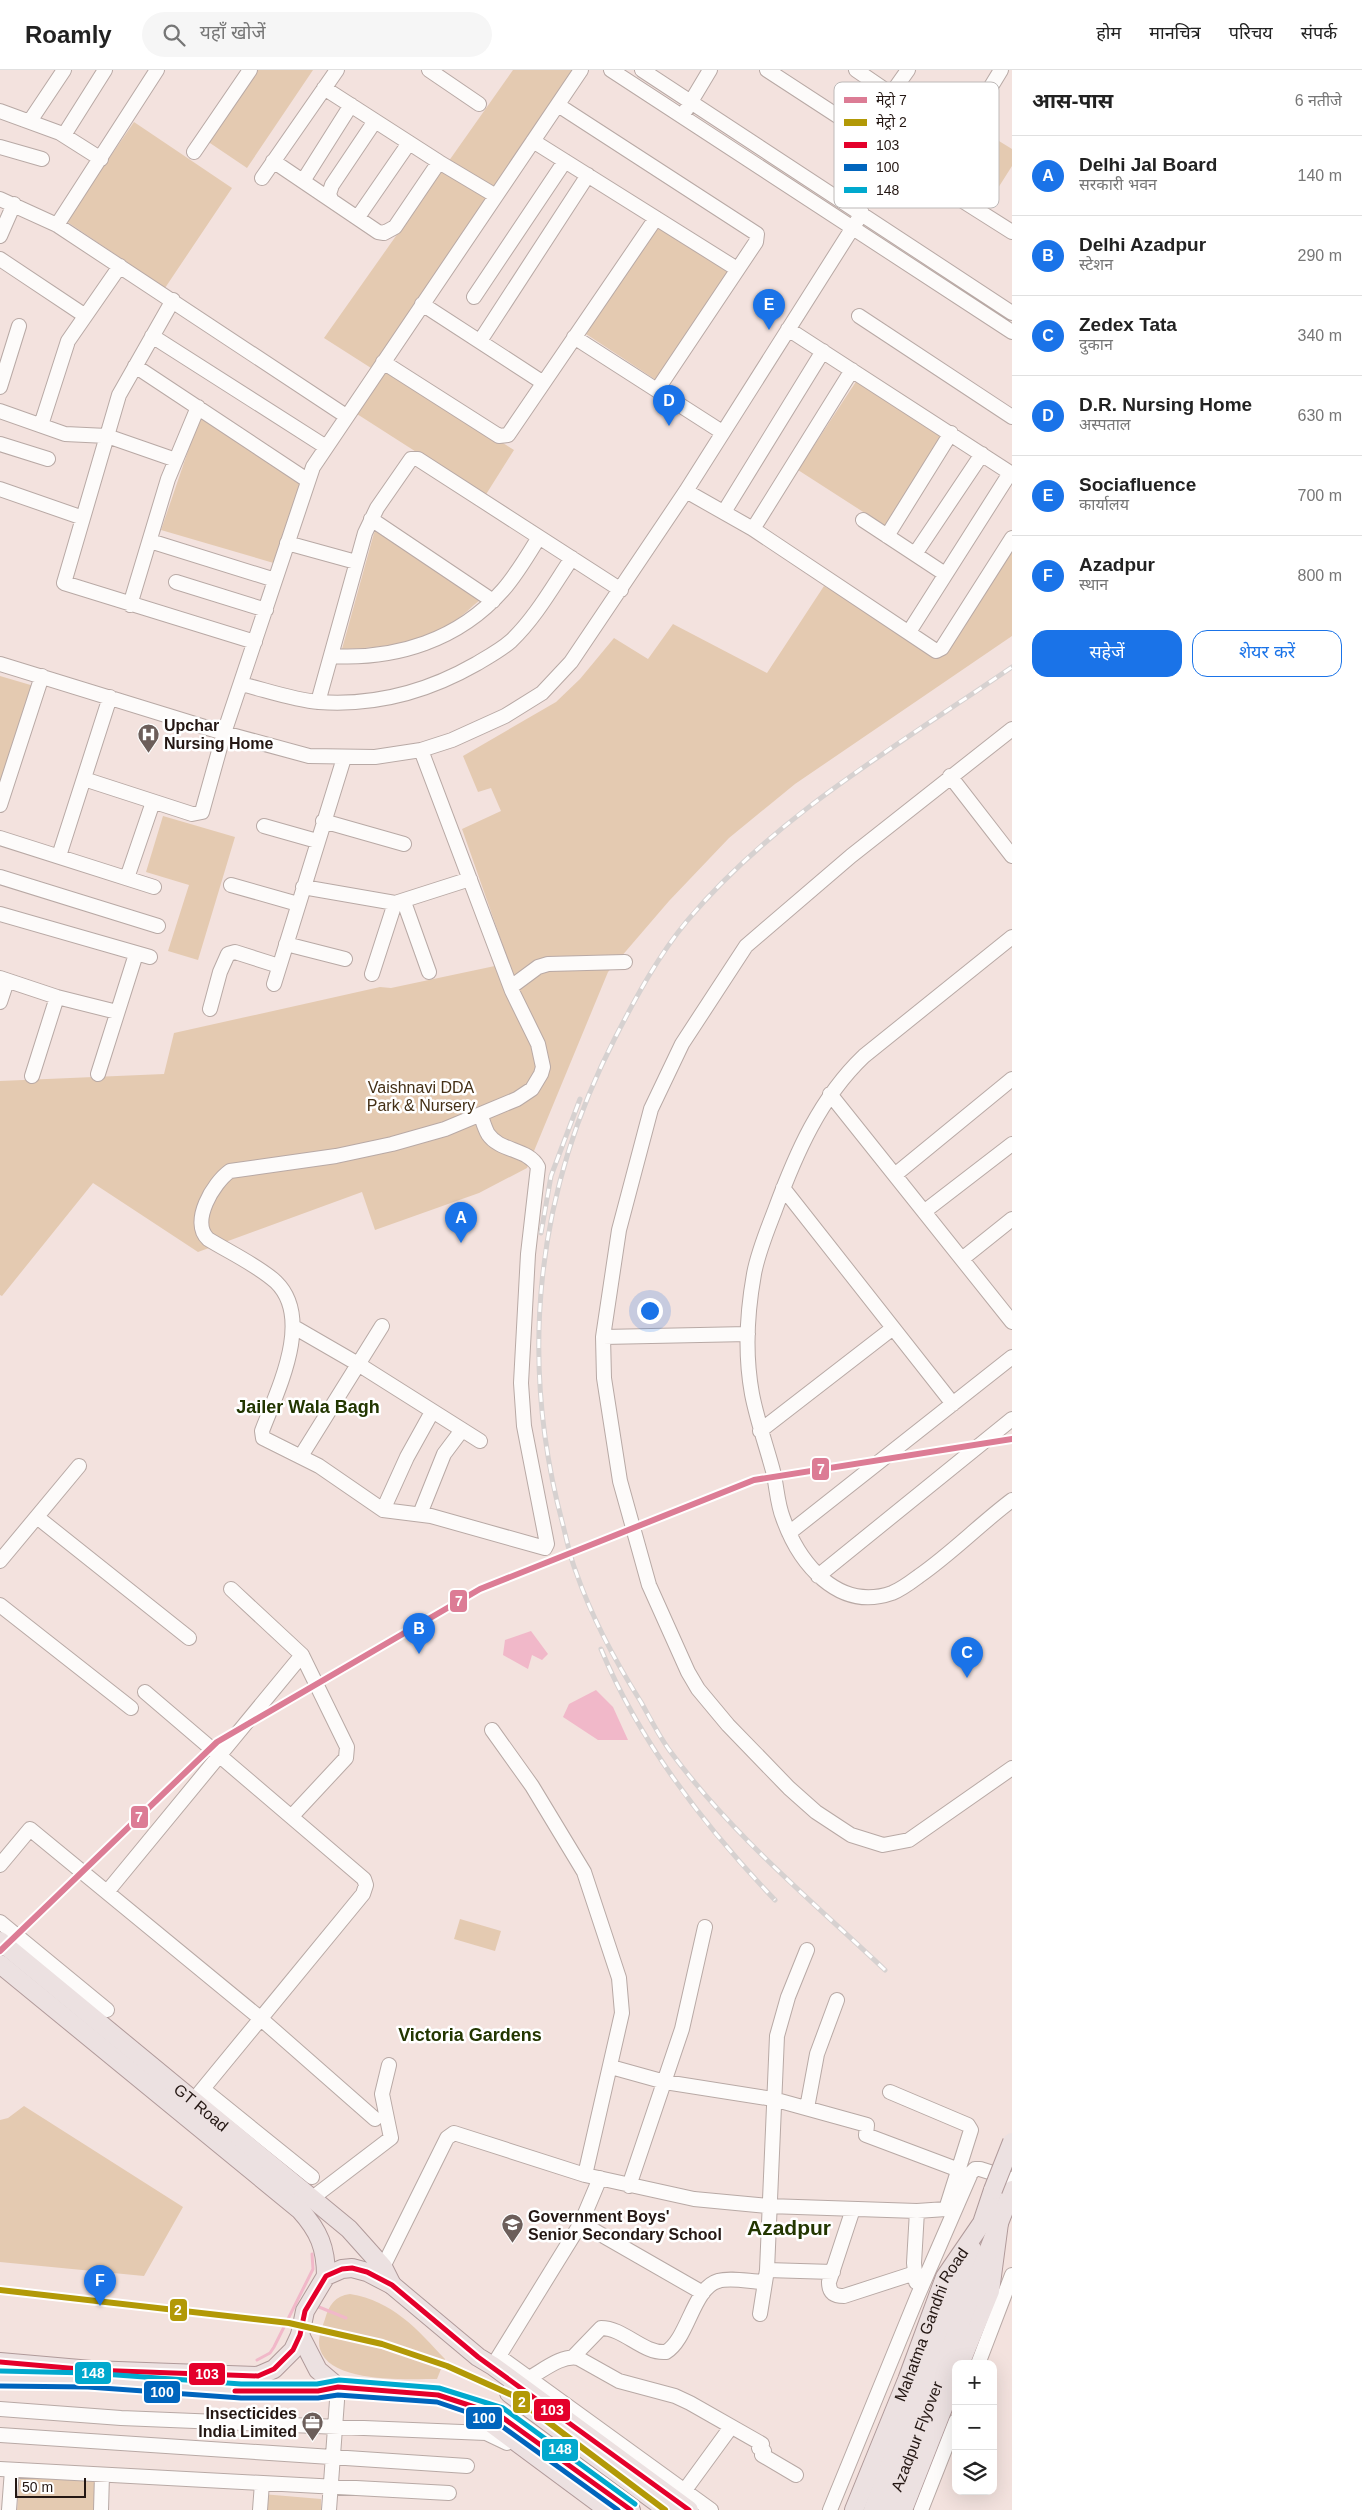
<!DOCTYPE html>
<html lang="hi">
<head>
<meta charset="utf-8">
<style>
  body { margin:0; font-family:Arial,"Noto Sans Devanagari",sans-serif; background:#f6f6f6; color:#222 }
  .controls { position:absolute; right:15px; bottom:15px; display:grid; overflow:hidden; border-radius:10px; box-shadow:0 5px 20px #0002 }
  .controls button { width:45px; height:45px; display:grid; place-items:center; padding:0; border:0; border-bottom:1px solid #e0e0e0; background:#fff; color:#222; font:25px sans-serif }
  .scale { position:absolute; left:15px; bottom:12px; width:71px; box-sizing:border-box; padding-left:5px; border:2px solid #241713; border-top:0; font-size:14px; line-height:18px; white-space:nowrap; color:#241713; -webkit-text-stroke:4px #fff; paint-order:stroke }
  .you { position:absolute; left:649px; top:1240px; width:18px; height:18px; margin:-12px; border:4px solid #fff; border-radius:50%; background:#1a73e8; box-shadow:0 0 0 8px #1a73e833 }
  .badge { display:grid; place-items:center; width:32px; height:32px; border-radius:50%; background:#1a73e8; color:#fff; font-size:16px; font-weight:700 }
  .pin { position:absolute; translate:-50% -41px; filter:drop-shadow(0 1px 2px #0008) }
  .pin::after { content:''; position:absolute; top:26px; width:18px; height:15px; background:inherit; clip-path:polygon(0 0,100% 0,50% 100%) }
  .list { margin:0; padding:0; list-style:none }
  h2 { display:flex; justify-content:space-between; align-items:center; height:65px; margin:0; padding:0 20px; font-size:21px }
  h2 small { font-size:16px; font-weight:400; color:#767676 }
  .list li { display:grid; grid-template-columns:32px 1fr auto; gap:15px; align-items:center; box-sizing:border-box; height:80px; padding:0 20px; border-top:1px solid #e0e0e0 }
  .list b { display:block; font-size:19px; white-space:nowrap }
  .list p { margin:0; font-size:16px; white-space:nowrap; color:#767676 }
  .list em { font-size:16px; font-style:normal; color:#767676 }
  .actions { display:flex; gap:10px; padding:15px 20px }
  .actions a { flex:1; padding:11px 0; border:1px solid #1a73e8; border-radius:15px; text-align:center; font-size:18px; color:#1a73e8 }
  .actions .main { background:#1a73e8; color:#fff }
  .icon { flex:none; width:28px; height:28px; fill:none; stroke:currentColor; stroke-width:2; stroke-linecap:round; stroke-linejoin:round }
  .map { position:relative; flex:none; width:1012px; height:2440px; overflow:hidden }
  header { display:flex; align-items:center; gap:30px; box-sizing:border-box; height:70px; padding:0 25px; background:#fff; border-bottom:1px solid #e0e0e0 }
  header strong { font-size:24px }
  nav { display:flex; gap:28px; margin-inline-start:auto; font-size:18px }
  .search { width:350px; height:45px; background:#f6f6f6; display:flex; align-items:center; gap:12px; box-sizing:border-box; padding:0 18px; border-radius:28px; color:#767676; font-size:19px }
  main { display:flex }
  aside { flex:1; background:#fff }
  .map>svg:first-child { display:block }
  .green { fill:#e4cab1 }
  .water { fill:#f1b8c9 }
  .lines { fill:none; stroke-linecap:round; stroke-linejoin:round }
  .stream { stroke:#f1b8c9; stroke-width:3 }
  .minor-casing { stroke:#b8a9a5; stroke-width:16 }
  .major-casing { stroke:#b09a9a; stroke-width:20 }
  .minor { stroke:#fdfbfa; stroke-width:14 }
  .major { stroke:#ece1e1; stroke-width:18 }
  .rail-casing { stroke:#d6d1d0; stroke-width:5 }
  .rail { stroke:#fff; stroke-width:3; stroke-dasharray:9; stroke-linecap:butt }
  .major-bridge-casing { stroke:#b09a9a; stroke-width:20; stroke-linecap:butt }
  .major-bridge { stroke:#ece1e1; stroke-width:18 }
  .bus-1-casing { stroke:#fff; stroke-width:9 }
  .bus-2-casing { stroke:#fff; stroke-width:9 }
  .bus-3-casing { stroke:#fff; stroke-width:9 }
  .bus-1 { stroke:#e4002b; stroke-width:5 }
  .bus-2 { stroke:#0065bd; stroke-width:5 }
  .bus-3 { stroke:#00a9ce; stroke-width:5 }
  .metro-1-casing { stroke:#fff; stroke-width:10 }
  .metro-2-casing { stroke:#fff; stroke-width:10 }
  .metro-1 { stroke:#dc7c95; stroke-width:6 }
  .metro-2 { stroke:#b29907; stroke-width:6 }
  .labels { text-anchor:middle; stroke-width:5; stroke-linejoin:round; paint-order:stroke }
  .poi-label { font-size:16px; font-weight:bold; fill:#241713; stroke:#fff; text-anchor:start }
  .park-label { font-size:16px; fill:#432f15; stroke:#fff }
  .street-label { font-size:16px; fill:#241713; stroke:#fff }
  .neighbourhood-label { font-size:18px; font-weight:bold; fill:#223600; stroke:#fff }
  .district-label { font-size:21px; font-weight:bold; fill:#223600; stroke:#fff }
  .key { fill:#fff; stroke:#bdb9b8; stroke-width:1 }
  .key-label { font-size:14px; fill:#241713 }
  .line-badge { stroke:#fff; stroke-width:2 }
  .badge-label { font-size:14px; text-anchor:middle; font-weight:bold; fill:#fff }
</style>
</head>
<body>
<header>
<strong>Roamly</strong>
<div class="search"><svg class="icon" aria-label="search" viewBox="0 0 24 24"><circle cx="10" cy="10" r="6"/><path d="M15 15l6 6"/></svg>यहाँ खोजें</div>
<nav><a>होम</a><a>मानचित्र</a><a>परिचय</a><a>संपर्क</a></nav>
</header>
<main>
<div class="map">
<svg width="1012" height="2440" viewBox="0 0 1012 2440">
  <rect width="100%" height="100%" fill="#f3e2de"/>
  <path class="green" d="M255 0H313L247 98 207 71Z
    M513 0H573L371 298 324 268Z
    M134 52 232 118 165 218 66 151Z
    M981 60 1012 79V96L993 126 955 101Z
    M657 155 730 202 659 312 586 264Z
    M387 299 514 380 485 426 357 344Z
    M857 310 944 366 885 456 798 400Z
    M200 346 301 415 277 494 161 460Z
    M378 458 480 530C471 537 463 546 453 552 421 574 379 578 342 579L374 463Z
    M1012 472V566L795 714 729 768 669 831 608 902 527 1098 479 1123 375 1160 362 1122 198 1182 93 1113 2 1226 0 1225V1011L164 1004 174 963 380 917 391 918 509 893 462 759 501 741 491 718 478 722 463 686 556 632 580 609 614 568 648 589 673 554 767 603 824 516 936 581Z
    M0 606 34 616 4 713 0 712Z
    M163 746 235 767 198 890 168 881 189 815 146 802Z
    M460 1849 501 1861 495 1881 454 1869Z
    M24 2036 183 2137 144 2206 0 2192V2050L8 2048Z
    M350 2224C393 2231 417 2259 445 2289L437 2309C409 2309 330 2314 320 2279 317 2269 322 2258 325 2249 329 2235 335 2226 350 2224Z
    M20 2406 98 2411V2440H17Z
    M262 2424 321 2429V2440H263Z"/>
  <path class="water" d="M531 1561 548 1584 542 1590 532 1585 528 1599 503 1585 505 1570Z
    M596 1620 613 1637 628 1670H598L563 1647 569 1634Z"/>
  <g class="lines">
    <path class="stream" d="M314 2235 346 2248
      M257 2290 270 2283 274 2277 313 2199 312 2184"/>
    <defs>
      <path id="minor" d="M429 0 479 34
        M611 0 1012 262
        M642 0 1012 243
        M767 0 856 58 933 112 1012 162
        M856 0 951 65H961L964 61 1001 0
        M891 24 908 0
        M558 35 757 164 756 172 657 320
        M686 40 710 0
        M0 41 60 63 101 89
        M30 51 64 0
        M64 65 105 0
        M533 71 737 199
        M0 77 42 89
        M194 82 250 0
        M273 91 378 162 384 163 395 157 439 92 324 18
        M439 92 496 126
        M262 108 337 0
        M303 111 351 35
        M0 129 57 155 346 346
        M331 129 329 124 332 115 375 51
        M358 147 409 73
        M57 155 157 0
        M0 166 14 134
        M0 189 84 245
        M474 227 565 91
        M173 230 119 325 64 513 255 572
        M422 234 542 312
        M859 246 1012 347
        M788 259 1012 404
        M152 266 326 377
        M574 267 722 362
        M480 271 588 105
        M383 292 499 366 508 365 656 148
        M135 296 307 410
        M0 317 19 256
        M0 341 65 364 107 366 176 390
        M41 355 68 271 120 196
        M0 374 48 389
        M0 419 83 448
        M686 421 753 459 936 581 942 578 1012 468
        M724 442 823 281
        M371 449 493 531
        M863 450 945 504
        M753 459 852 300
        M887 466 951 363
        M150 471 275 510
        M287 473 356 492
        M915 484 982 384
        M176 512 266 540
        M130 535 168 409 198 337
        M909 562 1010 403
        M331 586C396 590 459 570 503 520 517 504 528 485 539 467
        M0 594 224 663 309 686 375 687 421 680 452 670 505 646 542 623 571 592 686 421 862 143
        M241 614C266 620 293 630 319 632 376 636 427 622 476 594 488 587 501 580 511 571 536 547 553 516 572 488
        M318 632 365 463 377 438 411 389H418L621 520
        M1012 659 851 786 746 876 682 974 651 1039 619 1160 603 1267 604 1308 620 1411 649 1515 688 1602 698 1619 728 1655 789 1718 816 1742 851 1765 883 1775 909 1770 1012 1698
        M421 680 512 921 538 974 543 997 541 1004 532 1019 517 1029 445 1059 392 1074 336 1086 230 1101C213 1113 190 1152 208 1169 229 1182 259 1196 276 1212 314 1249 277 1321 262 1361L263 1368 319 1396 383 1440 431 1446 545 1478 547 1474 524 1356 521 1313 528 1184 538 1097C528 1078 500 1082 488 1064 485 1059 483 1052 481 1046
        M950 706 1012 786
        M84 709 192 744 202 742 224 663 313 397 581 0
        M0 735 42 606
        M323 751 404 774
        M264 756 317 771
        M0 768 154 817
        M59 786 110 627
        M0 807 158 856
        M127 808 153 732
        M231 815 298 834
        M303 817 395 833 470 809
        M404 832 429 902
        M0 844 150 887
        M1012 867 864 986C820 1028 796 1083 775 1140 767 1161 758 1182 754 1204 747 1243 745 1286 752 1324 757 1350 766 1375 773 1401 777 1417 777 1433 783 1448 799 1493 838 1542 892 1523 902 1519 911 1512 919 1506 952 1483 980 1454 1012 1430
        M286 874 345 889
        M372 904 395 833
        M0 908 57 927 117 942
        M274 914 344 688
        M511 917 538 897 548 894 625 892
        M0 932 7 911
        M210 939 220 902 228 884 235 882 279 896
        M98 1004 136 884
        M32 1006 57 927
        M830 1024 1012 1252
        M896 1104 1012 1009
        M783 1118 953 1334
        M925 1141 1012 1074
        M962 1189 1012 1149
        M294 1257 358 1294 480 1371
        M603 1267 748 1264
        M760 1361 893 1258
        M301 1386 382 1256
        M383 1440 407 1387 432 1342
        M420 1444 444 1384 462 1360
        M37 1447 189 1568
        M789 1463 1012 1287
        M0 1491 79 1396
        M818 1506 1012 1349
        M231 1519 302 1585 347 1677 346 1688 292 1746
        M0 1535 131 1638
        M145 1622 364 1809 366 1815 363 1824 188 2037
        M492 1660 532 1716 584 1802 619 1908 622 1943 585 2105
        M0 1795 30 1759 260 1948 375 2049
        M107 1822 302 1585
        M0 1852 107 1940
        M611 1997 665 2012 773 2029 867 2055 866 2065 959 2100
        M203 2019 312 2107
        M807 2038 817 1984 837 1930
        M629 2116 682 1959 705 1857
        M311 2129 391 2068 382 2024 389 1995
        M853 2139 829 2212C829 2223 834 2226 844 2226L915 2203
        M581 2153 703 2223
        M383 2197 447 2068 454 2063 585 2105 694 2129 768 2136 917 2141 946 2139 971 2060 968 2055 890 2022
        M767 2200 833 2202
        M916 2212 914 2193 917 2141
        M760 2244 767 2200 777 1966 788 1927 807 1880
        M500 2287 711 2440
        M573 2287 601 2258C624 2258 643 2284 666 2282 688 2269 693 2218 718 2211 731 2207 751 2212 765 2212
        M494 2294 581 2153 600 2108
        M978 2294 1012 2205
        M529 2308C544 2300 561 2285 578 2288L619 2311 675 2326 690 2333 762 2374 759 2378 764 2381 762 2385 796 2405
        M0 2339 121 2348 486 2363 507 2373
        M0 2365 467 2396
        M0 2399 449 2423
        M685 2420 731 2357
        M9 2440 12 2400
        M101 2440 102 2405
        M260 2440 262 2413
        M329 2440 338 2317
        M830 2440 918 2225 971 2103 975 2099H980L1012 2109
        M921 2440 956 2351"/>
      <g id="major">
        <path id="s1" d="M0 1871 349 2159 383 2197 392 2215"/>
        <path d="M0 1894 300 2140C319 2161 326 2178 326 2206"/>
        <path d="M300 2265 318 2300 338 2317"/>
        <path d="M0 2292 91 2300 258 2306 274 2299 293 2280 300 2265 305 2241 326 2206 342 2199 352 2198 367 2202 392 2215 478 2287 493 2296 689 2440"/>
        <path d="M960 2294 990 2221 999 2153 1012 2120"/>
        <path d="M0 2308 82 2310"/>
        <path d="M118 2312 241 2321H318L338 2317 438 2325 468 2336 608 2440"/>
        <path d="M509 2323 667 2440"/>
        <path d="M483 2340 499 2345 523 2360 631 2440"/>
        <path id="s2" d="M854 2440 907 2310 945 2207 982 2153 993 2120"/>
        <path d="M873 2440 972 2179"/>
        <path id="s3" d="M888 2440 999 2153"/>
        <path d="M903 2440 956 2305"/>
      </g>
    </defs>
    <use href="#minor" class="minor-casing"/>
    <use href="#major" class="major-casing"/>
    <use href="#minor" class="minor"/>
    <use href="#major" class="major"/>
    <defs>
      <path id="rail" d="M541 1163 551 1106 580 1029
        M601 1579C640 1673 705 1757 775 1830
        M885 1900C811 1830 731 1764 670 1681 659 1666 650 1648 641 1632 615 1591 592 1548 576 1502 570 1487 567 1471 563 1455 518 1288 536 1122 615 968 636 927 658 886 687 851 776 745 900 674 1012 597"/>
    </defs>
    <use href="#rail" class="rail-casing"/>
    <use href="#rail" class="rail"/>
    <defs>
      <path id="major-bridge" d="M993 2120 1012 2072"/>
    </defs>
    <use href="#major-bridge" class="major-bridge-casing"/>
    <use href="#major-bridge" class="major-bridge"/>
    <defs>
      <path id="bus-1" d="M0 2292 91 2300 258 2306 274 2299 293 2280 300 2265 305 2241 326 2206 342 2199 352 2198 367 2202 392 2215 478 2287 689 2440
        M235 2321H318L338 2317 438 2325 499 2345 631 2440"/>
      <path id="bus-2" d="M0 2316 88 2317 241 2328H318L338 2325 437 2332 496 2352 618 2440"/>
      <path id="bus-3" d="M0 2301 89 2303 241 2314H317L339 2310 439 2318 503 2338 635 2434"/>
    </defs>
    <use href="#bus-1" class="bus-1-casing"/>
    <use href="#bus-2" class="bus-2-casing"/>
    <use href="#bus-3" class="bus-3-casing"/>
    <use href="#bus-1" class="bus-1"/>
    <use href="#bus-2" class="bus-2"/>
    <use href="#bus-3" class="bus-3"/>
    <defs>
      <path id="metro-1" d="M0 1881 217 1672 480 1519 754 1410 1012 1369"/>
      <path id="metro-2" d="M0 2220 289 2253 382 2274 447 2296 512 2325 665 2440"/>
    </defs>
    <use href="#metro-1" class="metro-1-casing"/>
    <use href="#metro-2" class="metro-2-casing"/>
    <use href="#metro-1" class="metro-1"/>
    <use href="#metro-2" class="metro-2"/>
  </g>
  <defs>
    <symbol id="hospital-pin" viewBox="-11 -11 22 30"><path d="M0 17L-7.5 6A9.5 9.5 0 1 1 7.5 6Z" fill="#6c5e5a" stroke="#fff"/><path d="M-5-5h3v3.5h4V-5h3V5h-3V1.5h-4V5h-3Z" fill="#fff"/></symbol>
    <symbol id="school-pin" viewBox="-11 -11 22 30"><path d="M0 17L-7.5 6A9.5 9.5 0 1 1 7.5 6Z" fill="#6c5e5a" stroke="#fff"/><path d="M0-5L7-2L0 1L-7-2ZM-4 1L0 2.5L4 1V4Q0 6-4 4Z" fill="#fff"/></symbol>
    <symbol id="office-pin" viewBox="-11 -11 22 30"><path d="M0 17L-7.5 6A9.5 9.5 0 1 1 7.5 6Z" fill="#6c5e5a" stroke="#fff"/><path d="M-6-3h4V-5.5h4V-3h4V5H-6ZM-1-4.5V-3h2v-1.5ZM-6 0V1H6V0Z" fill="#fff"/></symbol>
  </defs>
  <g fill-rule="evenodd">
    <use href="#hospital-pin" x="136" y="652" width="25" height="34"/>
    <use href="#school-pin" x="500" y="2142" width="25" height="34"/>
    <use href="#office-pin" x="300" y="2340" width="25" height="34"/>
  </g>
  <g class="labels">
    <g class="poi-label">
      <text x="164" y="661">Upchar<tspan x="164" dy="18">Nursing Home</tspan></text>
      <text x="528" y="2152">Government Boys'<tspan x="528" dy="18">Senior Secondary School</tspan></text>
      <text x="297" y="2349" text-anchor="end">Insecticides<tspan x="297" dy="18">India Limited</tspan></text>
    </g>
    <g class="park-label">
      <text x="421" y="1023">Vaishnavi DDA<tspan x="421" dy="18">Park &amp; Nursery</tspan></text>
    </g>
    <g class="street-label">
      <text dy="6" stroke="none"><textPath href="#s1" startOffset="261">GT Road</textPath></text>
      <text dy="6" stroke="none"><textPath href="#s2" startOffset="201">Mahatma Gandhi Road</textPath></text>
      <text dy="6" stroke="none"><textPath href="#s3" startOffset="79">Azadpur Flyover</textPath></text>
    </g>
    <g class="neighbourhood-label">
      <text x="308" y="1343">Jailer Wala Bagh</text>
      <text x="470" y="1971">Victoria Gardens</text>
    </g>
    <g class="district-label">
      <text x="789" y="2165">Azadpur</text>
    </g>
  </g>
  <rect x="834" y="12" width="165" height="126" rx="8" class="key"/>
  <rect x="844" y="27" width="23" height="6" fill="#dc7c95"/>
  <rect x="844" y="49" width="23" height="7" fill="#b29907"/>
  <rect x="844" y="72" width="23" height="6" fill="#e4002b"/>
  <rect x="844" y="94" width="23" height="7" fill="#0065bd"/>
  <rect x="844" y="117" width="23" height="6" fill="#00a9ce"/>
  <g class="key-label">
    <text x="876" y="35">मेट्रो 7</text>
    <text x="876" y="57">मेट्रो 2</text>
    <text x="876" y="80">103</text>
    <text x="876" y="102">100</text>
    <text x="876" y="125">148</text>
  </g>
  <g class="line-badge">
    <rect x="811" y="1387" width="19" height="24" rx="5" fill="#dc7c95"/>
    <rect x="449" y="1519" width="19" height="24" rx="5" fill="#dc7c95"/>
    <rect x="130" y="1735" width="19" height="24" rx="5" fill="#dc7c95"/>
    <rect x="169" y="2228" width="19" height="24" rx="5" fill="#b29907"/>
    <rect x="74" y="2291" width="38" height="24" rx="5" fill="#00a9ce"/>
    <rect x="188" y="2292" width="38" height="24" rx="5" fill="#e4002b"/>
    <rect x="143" y="2310" width="38" height="24" rx="5" fill="#0065bd"/>
    <rect x="512" y="2320" width="19" height="24" rx="5" fill="#b29907"/>
    <rect x="533" y="2328" width="38" height="24" rx="5" fill="#e4002b"/>
    <rect x="465" y="2336" width="38" height="24" rx="5" fill="#0065bd"/>
    <rect x="541" y="2368" width="38" height="24" rx="5" fill="#00a9ce"/>
  </g>
  <g class="badge-label">
    <text x="821" y="1404">7</text>
    <text x="459" y="1536">7</text>
    <text x="139" y="1752">7</text>
    <text x="178" y="2245">2</text>
    <text x="93" y="2308">148</text>
    <text x="207" y="2309">103</text>
    <text x="162" y="2327">100</text>
    <text x="522" y="2337">2</text>
    <text x="552" y="2345">103</text>
    <text x="484" y="2353">100</text>
    <text x="560" y="2384">148</text>
  </g>
</svg>
<div class="controls">
<button>+</button>
<button>−</button>
<button><svg class="icon" aria-label="layers" viewBox="0 0 24 24"><path d="M12 4l9 5-9 5-9-5zM3 14l9 5 9-5"/></svg></button>
</div>
<div class="scale">50 m</div>
<div class="you"></div>
<div class="pin badge" style="left:461px;top:1173px">A</div>
<div class="pin badge" style="left:419px;top:1584px">B</div>
<div class="pin badge" style="left:967px;top:1608px">C</div>
<div class="pin badge" style="left:669px;top:356px">D</div>
<div class="pin badge" style="left:769px;top:260px">E</div>
<div class="pin badge" style="left:100px;top:2236px">F</div>
</div>
<aside>
<h2>आस-पास<small>6 नतीजे</small></h2>
<ul class="list">
<li><span class="badge">A</span><div><b>Delhi Jal Board</b><p>सरकारी भवन</p></div><em>140 m</em></li>
<li><span class="badge">B</span><div><b>Delhi Azadpur</b><p>स्टेशन</p></div><em>290 m</em></li>
<li><span class="badge">C</span><div><b>Zedex Tata</b><p>दुकान</p></div><em>340 m</em></li>
<li><span class="badge">D</span><div><b>D.R. Nursing Home</b><p>अस्पताल</p></div><em>630 m</em></li>
<li><span class="badge">E</span><div><b>Sociafluence</b><p>कार्यालय</p></div><em>700 m</em></li>
<li><span class="badge">F</span><div><b>Azadpur</b><p>स्थान</p></div><em>800 m</em></li>
</ul>
<div class="actions"><a class="main">सहेजें</a><a>शेयर करें</a></div>
</aside>
</main>
</body>
</html>
